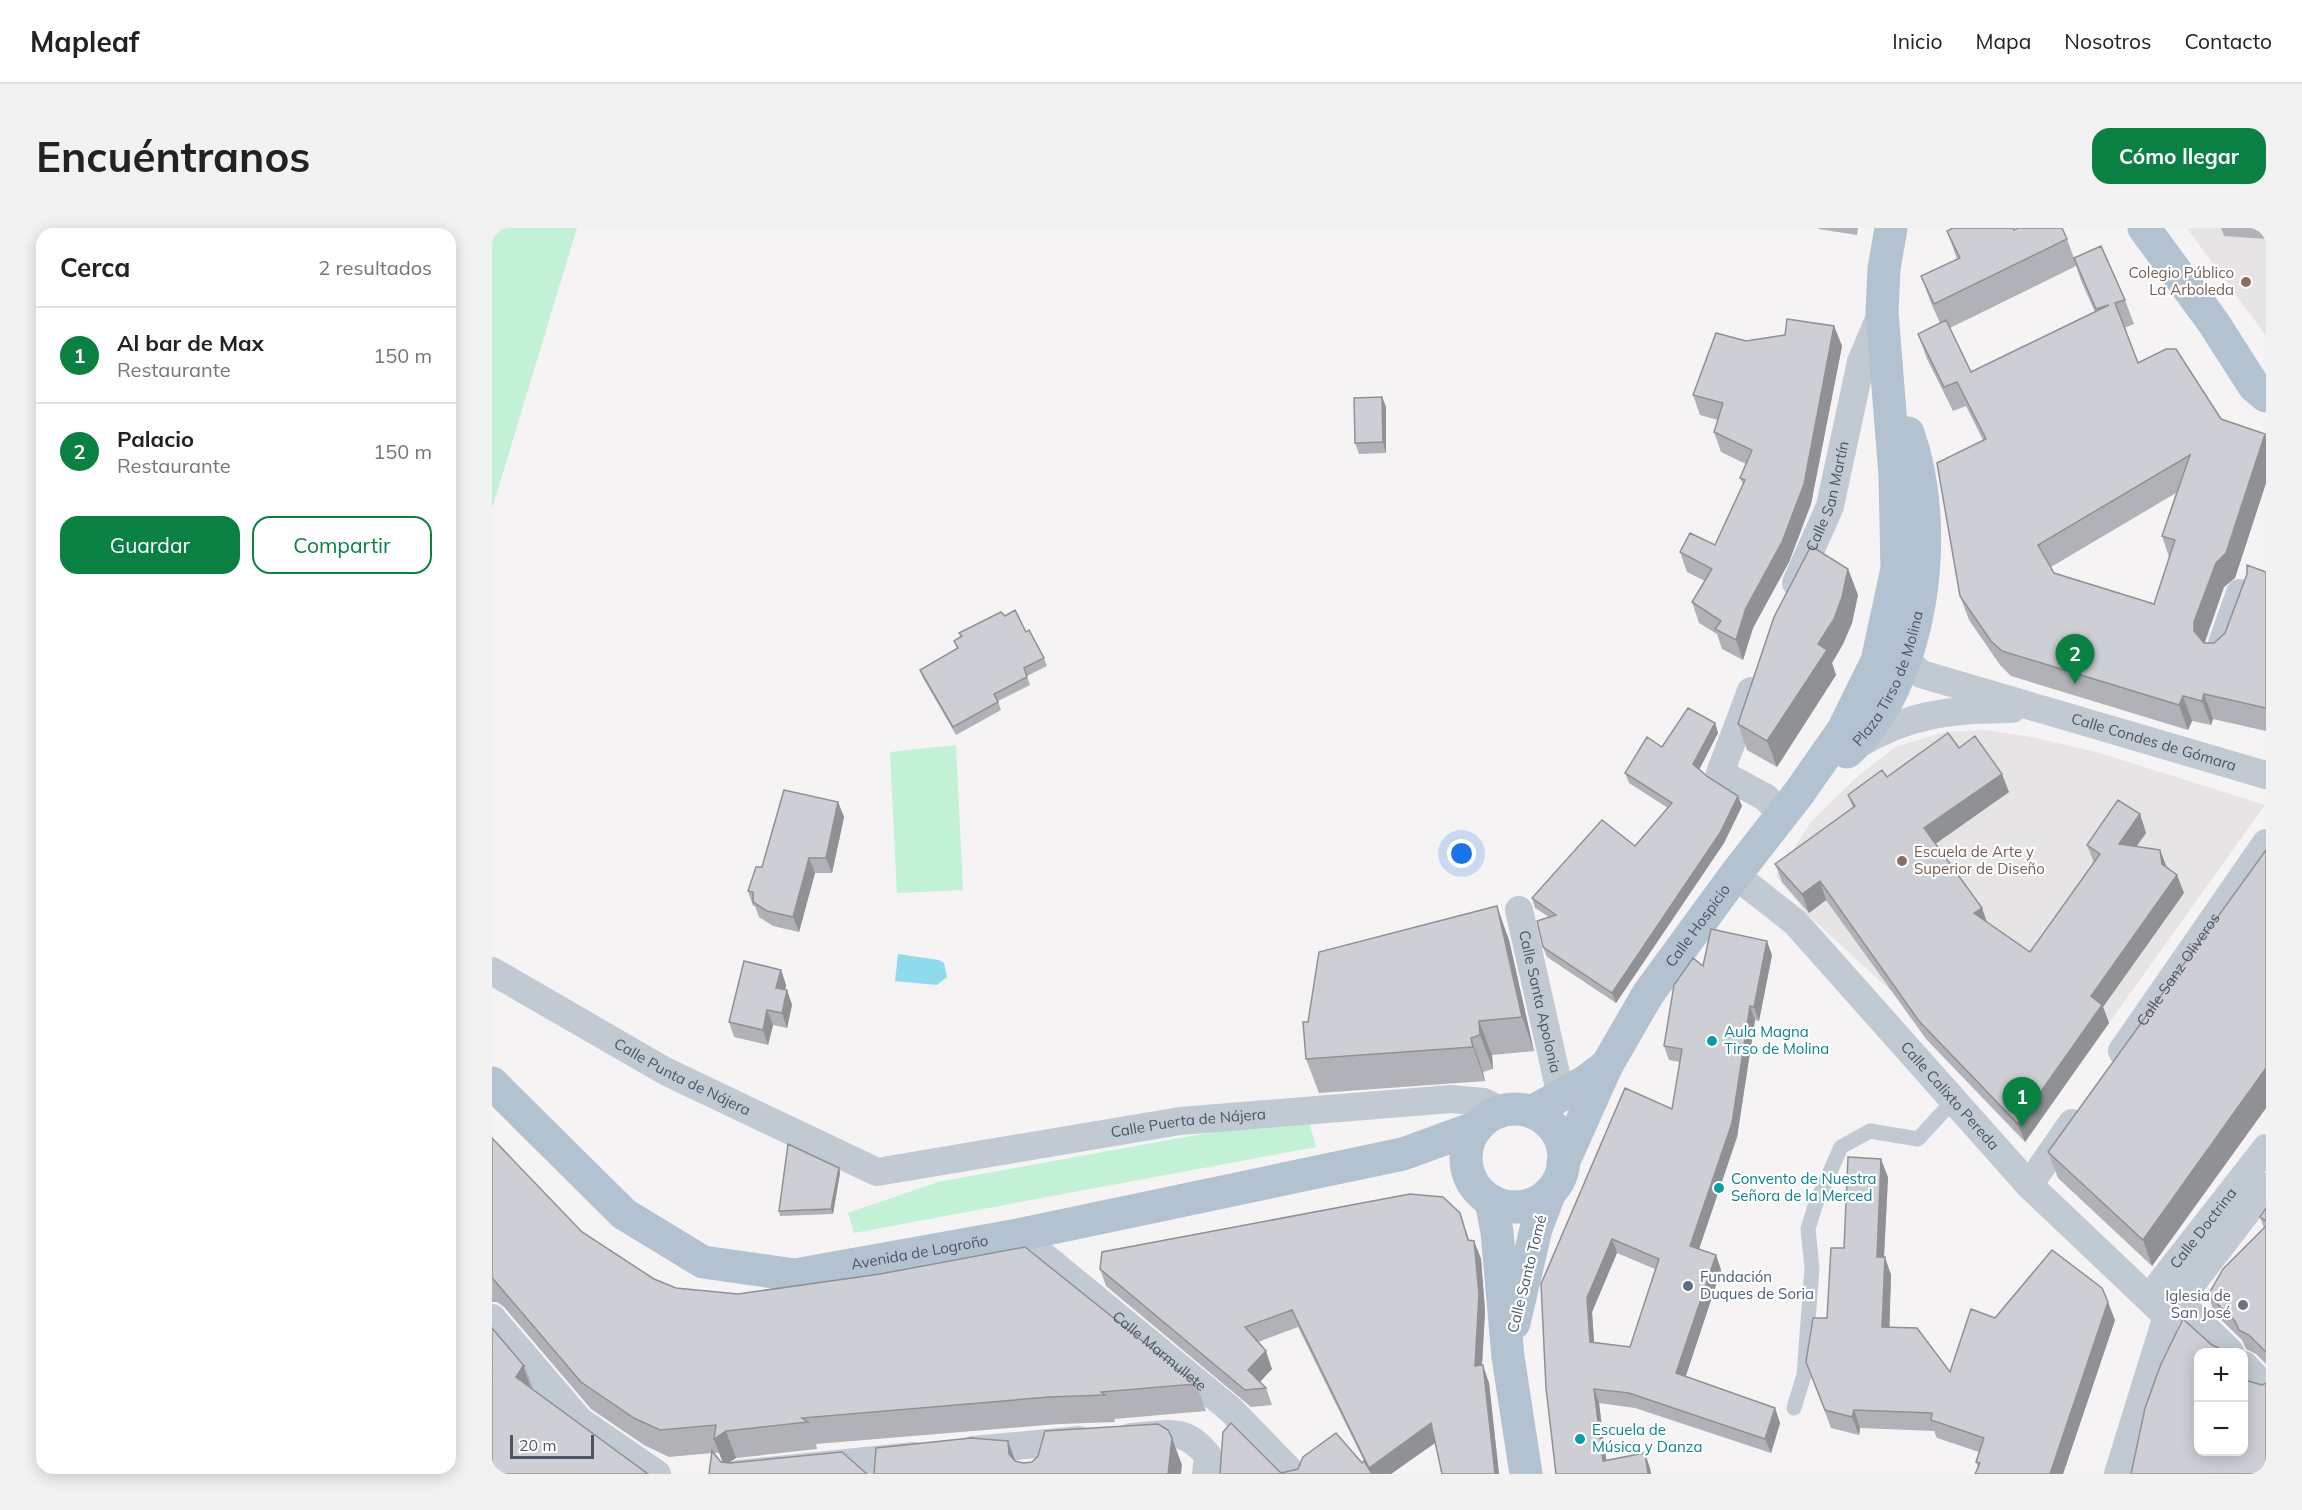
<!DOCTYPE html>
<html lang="es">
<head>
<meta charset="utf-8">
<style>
  body { margin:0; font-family:Mulish,sans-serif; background:#f2f2f2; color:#222 }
  .controls { position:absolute; right:18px; bottom:18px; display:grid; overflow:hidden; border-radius:12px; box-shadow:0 3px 15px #0003 }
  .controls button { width:54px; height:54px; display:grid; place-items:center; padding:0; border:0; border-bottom:2px solid #e0e0e0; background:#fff; color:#222; font:30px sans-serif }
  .scale { position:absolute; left:18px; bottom:15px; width:84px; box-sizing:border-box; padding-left:6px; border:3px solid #4a5661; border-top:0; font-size:16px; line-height:21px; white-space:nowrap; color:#4a5661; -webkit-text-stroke:4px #fff; paint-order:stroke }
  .you { position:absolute; left:970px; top:626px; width:21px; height:21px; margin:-15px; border:4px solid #fff; border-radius:50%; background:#1a73e8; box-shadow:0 0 0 9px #1a73e833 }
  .badge { display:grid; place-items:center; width:39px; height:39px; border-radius:50%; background:#0b8043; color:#fff; font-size:20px; font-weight:700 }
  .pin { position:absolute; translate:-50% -50px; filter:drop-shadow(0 2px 3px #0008) }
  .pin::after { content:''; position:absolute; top:32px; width:21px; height:18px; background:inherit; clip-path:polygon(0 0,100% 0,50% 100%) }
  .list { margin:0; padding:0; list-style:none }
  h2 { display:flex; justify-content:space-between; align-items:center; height:78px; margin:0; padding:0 24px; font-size:26px }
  h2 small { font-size:20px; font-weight:400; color:#767676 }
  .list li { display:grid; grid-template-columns:39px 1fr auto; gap:18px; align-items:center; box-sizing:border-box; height:96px; padding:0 24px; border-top:2px solid #e0e0e0 }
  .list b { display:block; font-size:22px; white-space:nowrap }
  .list p { margin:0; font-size:20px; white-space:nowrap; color:#767676 }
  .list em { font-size:20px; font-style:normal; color:#767676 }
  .actions { display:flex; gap:12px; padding:18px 24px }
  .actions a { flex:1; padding:14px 0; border:2px solid #0b8043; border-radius:18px; text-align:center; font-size:21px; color:#0b8043 }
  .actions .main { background:#0b8043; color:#fff }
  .map { position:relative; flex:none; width:1774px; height:1246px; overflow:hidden; border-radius:18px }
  header { display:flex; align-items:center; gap:36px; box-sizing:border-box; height:84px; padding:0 30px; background:#fff; border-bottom:2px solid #e0e0e0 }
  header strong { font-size:28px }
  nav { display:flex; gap:33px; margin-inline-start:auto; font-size:21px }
  .intro { display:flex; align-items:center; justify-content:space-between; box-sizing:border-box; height:144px; padding:0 36px }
  h1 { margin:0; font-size:42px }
  .button { padding:15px 27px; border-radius:18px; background:#0b8043; color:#fff; font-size:21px; font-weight:700 }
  main { display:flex; gap:36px; padding:0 36px }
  aside { flex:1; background:#fff; border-radius:18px; box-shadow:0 3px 15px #0003 }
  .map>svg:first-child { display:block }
  .education { fill:#e6e4e5 }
  .green { fill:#c3f1d5 }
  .water { fill:#90daee }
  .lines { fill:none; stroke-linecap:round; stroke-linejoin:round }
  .lane { stroke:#c1cad2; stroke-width:15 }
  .street { stroke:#c1cad2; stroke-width:28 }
  .primary { stroke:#b3c2d1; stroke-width:33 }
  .wall { fill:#b0b2b7; fill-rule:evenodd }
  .shaded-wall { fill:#909195 }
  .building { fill:#cdcfd5; stroke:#909195; stroke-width:1.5; fill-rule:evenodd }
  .education-dot { fill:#8d6e63; stroke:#fff; stroke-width:2 }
  .culture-dot { fill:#0f9aa8; stroke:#fff; stroke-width:2 }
  .service-dot { fill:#5c6f8a; stroke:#fff; stroke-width:2 }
  .worship-dot { fill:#6b7280; stroke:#fff; stroke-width:2 }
  .labels { text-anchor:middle; stroke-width:4.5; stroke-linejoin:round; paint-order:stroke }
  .education-label { font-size:15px; fill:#785e54; stroke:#fff; text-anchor:end }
  .street-label { font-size:15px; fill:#4a5661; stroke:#fff }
  .culture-label { font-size:15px; fill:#0d838f; stroke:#fff; text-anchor:start }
  .service-label { font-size:15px; fill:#4e5e75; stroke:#fff; text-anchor:start }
  .worship-label { font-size:15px; fill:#5b616d; stroke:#fff; text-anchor:end }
</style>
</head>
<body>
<header>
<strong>Mapleaf</strong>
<nav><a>Inicio</a><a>Mapa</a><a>Nosotros</a><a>Contacto</a></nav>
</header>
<div class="intro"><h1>Encuéntranos</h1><a class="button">Cómo llegar</a></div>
<main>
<aside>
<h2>Cerca<small>2 resultados</small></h2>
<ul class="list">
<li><span class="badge">1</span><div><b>Al bar de Max</b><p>Restaurante</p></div><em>150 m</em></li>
<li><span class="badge">2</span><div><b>Palacio</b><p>Restaurante</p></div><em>150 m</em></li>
</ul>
<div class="actions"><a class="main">Guardar</a><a>Compartir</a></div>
</aside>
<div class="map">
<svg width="1774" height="1246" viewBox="0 0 1774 1246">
  <rect width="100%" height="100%" fill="#f5f3f3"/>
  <path class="education" d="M1695 0H1774V108Z
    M1493 502 1540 509 1608 525 1773 577 1617 795 1402 766 1315 686 1284 648 1319 594 1365 549 1403 519 1453 504Z"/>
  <path class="green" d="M0 0H85L0 281Z
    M464 517 471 662 405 665 398 524Z
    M776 894 818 897 824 919 362 1005 356 985 446 954Z"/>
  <path class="water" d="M406 726 447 732 452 735 455 749 445 757 403 753Z"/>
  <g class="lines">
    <path class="lane" d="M1302 1180 1312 1147 1320 1040 1316 1001 1323 978 1349 919 1378 903 1426 911 1461 873"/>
    <g class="street">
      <path id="s1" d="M1304 355 1338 278 1369 134 1390 84"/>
      <path id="s2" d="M1406 413 1407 425 1429 446 1774 547"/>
      <path d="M1727 424 1748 365"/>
      <path d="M1259 463 1228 545 1273 569 1291 587"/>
      <path d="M1363 518C1415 486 1460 481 1520 481"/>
      <path id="s3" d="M1243 647 1303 694 1537 957 1675 1088"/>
      <path id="s4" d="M1027 682 1069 868"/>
      <path id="s5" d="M0 743 173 843 385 944 688 893 959 871 992 874 1010 883"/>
      <path id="s6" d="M1630 823 1774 615"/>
      <path d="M1537 957 1580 895"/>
      <path id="s7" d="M526 1007 739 1182 801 1246"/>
      <path d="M1685 1072 1738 1124"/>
      <path id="s8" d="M1675 1088 1667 1057 1774 920"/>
      <path d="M0 1090 88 1193 165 1246"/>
      <path d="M1752 1137 1774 1160"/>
      <path d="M639 1209C675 1207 692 1197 716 1228L714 1246"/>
      <path d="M481 1222 587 1212"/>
      <path d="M246 1246 423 1228"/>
      <path d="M1626 1246 1675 1088 1774 959"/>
    </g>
    <g class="primary">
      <path d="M1652 0 1721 94 1762 158 1774 168"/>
      <path id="s9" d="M1355 524C1433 454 1450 300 1416 205"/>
      <path id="s10" d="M0 855 132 986 211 1034 303 1047 526 1007 911 926 985 899"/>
      <circle cx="1023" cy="930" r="49"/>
      <path d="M1040 884 1094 853 1115 837"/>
      <path id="s11" d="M1071 935 1115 837 1156 766 1243 647 1307 565 1351 502 1385 433 1405 341 1403 247 1390 84 1392 41 1399 0"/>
      <path d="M999 973 1005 1004 1016 1129 1034 1246"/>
      <path d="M1022 1095 1044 1001 1058 964"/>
    </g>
  </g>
  <path class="wall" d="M1326 0H1366L1365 7 1327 1Z
    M1729 0H1774V11L1732 8Z
    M1522 2 1575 11 1582 30 1633 72 1642 96 1632 100 1646 135 1729 191 1773 206 1774 209V255L1743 350 1732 359 1713 415H1722L1733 405 1774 344V503L1721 491 1719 497 1700 493 1696 502 1519 448 1508 437 1477 392 1468 368 1491 212 1474 178 1461 183 1435 131 1426 106 1448 95 1439 75 1429 48 1465 31 1455 3ZM1584 38 1590 55 1603 84 1479 144 1458 100ZM1684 265 1670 308 1677 329 1662 376 1562 345 1559 339Z
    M1342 98 1350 118 1319 276 1297 334 1261 400 1251 432 1230 421 1225 406 1207 395 1200 374 1213 353 1195 344 1188 324 1223 317 1251 256 1248 250 1254 236 1229 224 1222 204 1226 192 1208 187 1201 167 1254 113Z
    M890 169 894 179V225L867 226 863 215Z
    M1356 341 1366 367 1360 395 1351 416 1340 435 1344 447 1285 539 1255 522 1246 496Z
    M513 388 534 404 552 430 555 438 535 448 538 457 506 473 509 482 464 507 431 450 428 442 465 421 462 413 469 409 467 405Z
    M1223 495 1226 505 1207 541 1250 578 1232 615 1124 775 1055 729 1051 719 1057 689 1043 680 1040 670 1143 618 1176 580 1137 555 1133 545 1170 519Z
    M1467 520 1517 564 1443 616 1490 680 1495 694 1538 724 1602 635 1595 617 1648 586 1654 605 1645 618 1668 622 1674 638 1692 665 1611 779 1617 795 1533 914 1434 811 1334 672 1317 685 1290 654 1283 636 1361 580 1356 567 1395 549Z
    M346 574 352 589 340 645H323L307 704 281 698 267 689 263 678H261L256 663 270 639Z
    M1774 622V880L1660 1038 1566 950 1556 924Z
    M1017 712 1042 823 1000 827 1001 841 991 844 993 853 827 865 814 831 816 794Z
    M1280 727 1267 793 1263 792 1245 909 1207 1021 1224 1027 1229 1042 1193 1148 1283 1180 1288 1195 1279 1225 1143 1180 1107 1175 1114 1232 1158 1240 1159 1246H1064L1049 1056 1180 881 1188 834 1177 832 1172 818 1211 738ZM1125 1025 1163 1041 1138 1119 1102 1114 1100 1084Z
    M289 742 294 757 293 762H295L300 777 295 800 281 797 276 817 242 809 237 794Z
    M0 910 90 1004 162 1051 184 1060 704 1156 714 1183 622 1191 623 1194 567 1196 324 1216 325 1221 244 1230 217 1246 220 1225 177 1229 152 1217 99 1181 12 1079 5 1074H0ZM222 1225H227L231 1234H229Z
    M347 940 348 945 341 986 288 988 287 983Z
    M1396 949 1392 1029 1399 1047 1397 1100 1458 1144 1503 1090 1623 1092 1571 1246H1483L1486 1239 1484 1234 1487 1224 1445 1210 1442 1203 1368 1200 1367 1207 1339 1200 1314 1134 1335 1090 1352 1020Z
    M1774 980V1136L1764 1126 1754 1121 1750 1112 1723 1086 1716 1067 1772 1000 1768 989Z
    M974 1002 977 1012 982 1013 989 1031 993 1083 990 1137 997 1155 1007 1246H950L943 1214 899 1246H728L789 1245 870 1235 872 1233 806 1099 766 1114 780 1141 768 1154 774 1160 780 1177 759 1179 614 1058 608 1041Z
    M0 1100 33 1139 42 1162 0 1246Z"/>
  <path class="shaded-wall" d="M1342 98 1350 118 1319 276 1297 334 1261 400 1251 432 1244 412Z
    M890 169 894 179V225L891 214Z
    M1773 206 1774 209V255L1743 350 1732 359 1711 418 1702 403V394L1724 335Z
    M1356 341 1366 367 1360 395 1351 416 1340 435 1344 447 1285 539 1275 513 1326 416Z
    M1712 466 1721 491 1719 497 1710 473Z
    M1691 468 1700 493 1696 502 1687 477Z
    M1223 495 1226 505 1205 546 1201 536Z
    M1510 546 1517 564 1439 619 1432 600Z
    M1246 568 1250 578 1232 615 1124 775 1120 765Z
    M346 574 352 589 340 645 334 630Z
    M1648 586 1654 605 1633 634 1627 616Z
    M1668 622 1675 640 1670 636Z
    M317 630 323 645 307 704 301 689Z
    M1685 647 1692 665 1611 779 1617 795 1533 914 1526 896 1599 768Z
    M1328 653 1334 672 1317 685 1310 666Z
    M1005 678 1017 712 1042 823 1030 789Z
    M1490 680 1496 698 1482 685Z
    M1275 713 1280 727 1267 793 1262 779Z
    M289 742 294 757 290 775 284 760Z
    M295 762 300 777 295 800 290 785Z
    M1258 778 1263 792 1245 909 1203 1033 1198 1018Z
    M275 782 281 797 276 817 271 802Z
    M987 793 1000 827 1001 841 988 807Z
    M979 810 991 844 993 853 981 819Z
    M1774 840V880L1660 1038 1651 1012Z
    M1389 931 1396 949 1391 1047 1385 1029Z
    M347 940 348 945 341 986 339 981Z
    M1120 1011 1125 1025 1100 1084 1103 1128 1098 1114 1095 1070Z
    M982 1013 989 1031 993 1083 989 1155 983 1138Z
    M1224 1027 1229 1042 1190 1160 1184 1145Z
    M1393 1029 1399 1047 1397 1117 1390 1099Z
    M1616 1074 1623 1092 1571 1246H1558Z
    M774 1123 780 1141 762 1160 756 1142Z
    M991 1137 997 1155 1007 1246H1003Z
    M31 1138 41 1165 24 1149Z
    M1102 1161 1107 1175 1116 1246 1111 1233Z
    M1283 1180 1288 1195 1279 1225 1273 1211Z
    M1362 1182 1368 1200 1367 1207 1360 1189Z
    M939 1195 946 1213 899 1246H879L877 1240Z
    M234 1203 244 1230 232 1238 222 1211Z
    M680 1210 690 1237 689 1246H676Z
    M516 1213 526 1240 517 1226Z
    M1153 1225 1158 1240 1159 1246H1156Z"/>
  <path class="building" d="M1461 0H1521L1522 2 1526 0H1570L1575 11 1442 76 1429 48 1468 30 1455 3Z
    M1609 18 1633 72 1623 75 1646 135 1674 121H1684L1729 191 1773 206 1734 325 1724 335 1702 394V403L1712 415H1722L1733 405 1755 346V337L1774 344V480L1712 466 1710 473 1691 468 1687 477 1510 423 1499 413 1468 368 1445 235 1494 211 1465 154 1452 159 1426 106 1454 92 1479 144 1518 125 1617 77 1604 81 1582 30ZM1698 227 1670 308 1683 312 1662 376 1562 345 1546 317Z
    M1295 91 1342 98 1312 256 1290 314 1254 380 1244 412 1223 401 1229 393 1200 374 1220 341 1188 324 1198 305 1223 317 1253 252 1248 250 1260 222 1222 204 1231 175 1201 167 1224 105 1254 113 1293 107Z
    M890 169 891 214 863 215 862 170Z
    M1319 318 1356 341 1350 369 1342 391 1326 416 1335 422 1275 513 1246 496 1282 389Z
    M523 382 534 404 537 402 552 430 532 440 535 449 502 466 506 474 461 499 428 442 466 420 462 413 470 408 467 405 509 384 513 388Z
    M1196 480 1223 495 1201 536 1216 549 1246 568 1228 605 1120 765 1051 719 1045 693 1064 687 1040 670 1110 592 1143 618 1180 575 1133 545 1155 509 1170 519Z
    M1456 505 1467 520 1483 508 1510 546 1432 600 1490 680 1482 685 1538 724 1608 626 1595 617 1626 572 1648 586 1627 616 1668 622 1670 636 1685 647 1599 768 1610 777 1526 896 1427 793 1328 653 1310 666 1283 636 1363 578 1356 567 1390 542 1395 549Z
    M292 562 346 574 334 630H317L301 689 275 683 261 674V664L256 663 264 639H270Z
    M1774 622V840L1651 1012 1556 924Z
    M1005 678 1030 789 987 793 988 807 979 810 981 819 814 831 811 794H816L827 724Z
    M1219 701 1275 713 1262 779 1258 778 1240 895 1198 1018 1224 1027 1184 1145 1283 1180 1273 1211 1137 1165 1102 1161 1111 1233 1153 1225 1156 1246H1064L1054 1160 1049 1056 1133 860 1180 881 1190 821 1172 818 1182 757 1201 730 1211 738ZM1120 1011 1167 1031 1138 1119 1098 1114 1095 1070Z
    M252 733 289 742 284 760 295 762 290 785 275 782 271 802 237 794Z
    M0 910 90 1004 162 1051 184 1060 246 1066 388 1046 533 1019 704 1156 609 1164 613 1167 557 1169 310 1190 316 1194 234 1203 222 1211 224 1197 168 1202 142 1190 89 1154 2 1052 0 1050Z
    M296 916 347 940 339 981 287 983Z
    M1356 929 1389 931 1385 1029H1393L1390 1099 1425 1100 1458 1144 1479 1081 1503 1090 1560 1022 1610 1060 1616 1074 1558 1246H1483L1488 1235 1484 1234 1492 1210 1439 1192 1440 1185 1362 1182 1360 1189 1333 1182 1314 1134 1321 1090H1335L1339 1020H1352Z
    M918 966 951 969 968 985 976 1012 982 1013 987 1066 983 1138 991 1137 1003 1246H950L939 1195 877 1240 800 1082 753 1099 774 1123 756 1142 774 1160 753 1162 608 1041 610 1024Z
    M1774 980V993L1768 989Z
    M1774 998V1124L1757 1107 1747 1102 1743 1093 1716 1067 1731 1041Z
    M1691 1091 1720 1117 1729 1121 1731 1125H1707V1224H1752V1148L1756 1153 1770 1157 1774 1155V1246H1639L1653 1180 1669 1136Z
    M0 1100 33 1139 31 1138 24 1149 156 1246H0Z
    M739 1195 789 1245 806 1241 811 1229 844 1205 870 1235 872 1233 880 1246H728L731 1204Z
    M666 1196 676 1202 680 1210 676 1246H382L384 1220 479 1210 516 1213 517 1226 523 1233 531 1235 540 1234 546 1228 553 1203Z
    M220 1223 229 1234 238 1235 350 1224 375 1246H217Z"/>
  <g class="education-dot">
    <circle cx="1754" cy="54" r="6"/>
    <circle cx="1410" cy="633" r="6"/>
  </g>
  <g class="culture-dot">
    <circle cx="1220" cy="813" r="6"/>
    <circle cx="1227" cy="960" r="6"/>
    <circle cx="1088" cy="1211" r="6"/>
  </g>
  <circle class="service-dot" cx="1196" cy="1058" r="6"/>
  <circle class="worship-dot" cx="1751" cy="1077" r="6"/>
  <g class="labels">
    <g class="education-label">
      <text x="1742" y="50">Colegio Público<tspan x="1742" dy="17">La Arboleda</tspan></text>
      <text x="1422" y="629" text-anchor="start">Escuela de Arte y<tspan x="1422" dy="17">Superior de Diseño</tspan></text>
    </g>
    <g class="street-label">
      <text dy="5" stroke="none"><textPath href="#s1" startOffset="93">Calle San Martín</textPath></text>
      <text dy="5" stroke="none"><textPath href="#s9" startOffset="86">Plaza Tirso de Molina</textPath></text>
      <text dy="5" stroke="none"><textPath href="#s2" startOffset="285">Calle Condes de Gómara</textPath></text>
      <text dy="5" stroke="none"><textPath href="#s11" startOffset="274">Calle Hospicio</textPath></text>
      <text dy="5" stroke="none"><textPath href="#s6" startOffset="99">Calle Sanz Oliveros</textPath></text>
      <text dy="5" stroke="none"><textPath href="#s4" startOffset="94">Calle Santa Apolonia</textPath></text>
      <text dy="5" stroke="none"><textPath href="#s5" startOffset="218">Calle Punta de Nájera</textPath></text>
      <text dy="5" stroke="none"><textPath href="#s3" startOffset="309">Calle Calixto Pereda</textPath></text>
      <text dy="5" stroke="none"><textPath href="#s5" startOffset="750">Calle Puerta de Nájera</textPath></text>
      <text dy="5" stroke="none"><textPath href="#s8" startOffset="104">Calle Doctrina</textPath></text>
      <text dy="5" stroke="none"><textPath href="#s10" startOffset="498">Avenida de Logroño</textPath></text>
      <text transform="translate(1035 1046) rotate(-76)" y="5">Calle Santo Tomé</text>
      <text dy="5" stroke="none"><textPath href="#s7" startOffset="183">Calle Marmullete</textPath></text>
    </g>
    <g class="culture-label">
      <text x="1232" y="809">Aula Magna<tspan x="1232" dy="17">Tirso de Molina</tspan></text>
      <text x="1239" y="956">Convento de Nuestra<tspan x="1239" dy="17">Señora de la Merced</tspan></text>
      <text x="1100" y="1207">Escuela de<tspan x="1100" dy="17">Música y Danza</tspan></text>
    </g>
    <g class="service-label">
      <text x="1208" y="1054">Fundación<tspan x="1208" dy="17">Duques de Soria</tspan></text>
    </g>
    <g class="worship-label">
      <text x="1739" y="1073">Iglesia de<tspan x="1739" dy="17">San José</tspan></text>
    </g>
  </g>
</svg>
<div class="controls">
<button>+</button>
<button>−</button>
</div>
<div class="scale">20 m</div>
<div class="you"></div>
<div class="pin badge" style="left:1530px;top:899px">1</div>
<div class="pin badge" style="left:1583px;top:456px">2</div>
</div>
</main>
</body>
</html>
